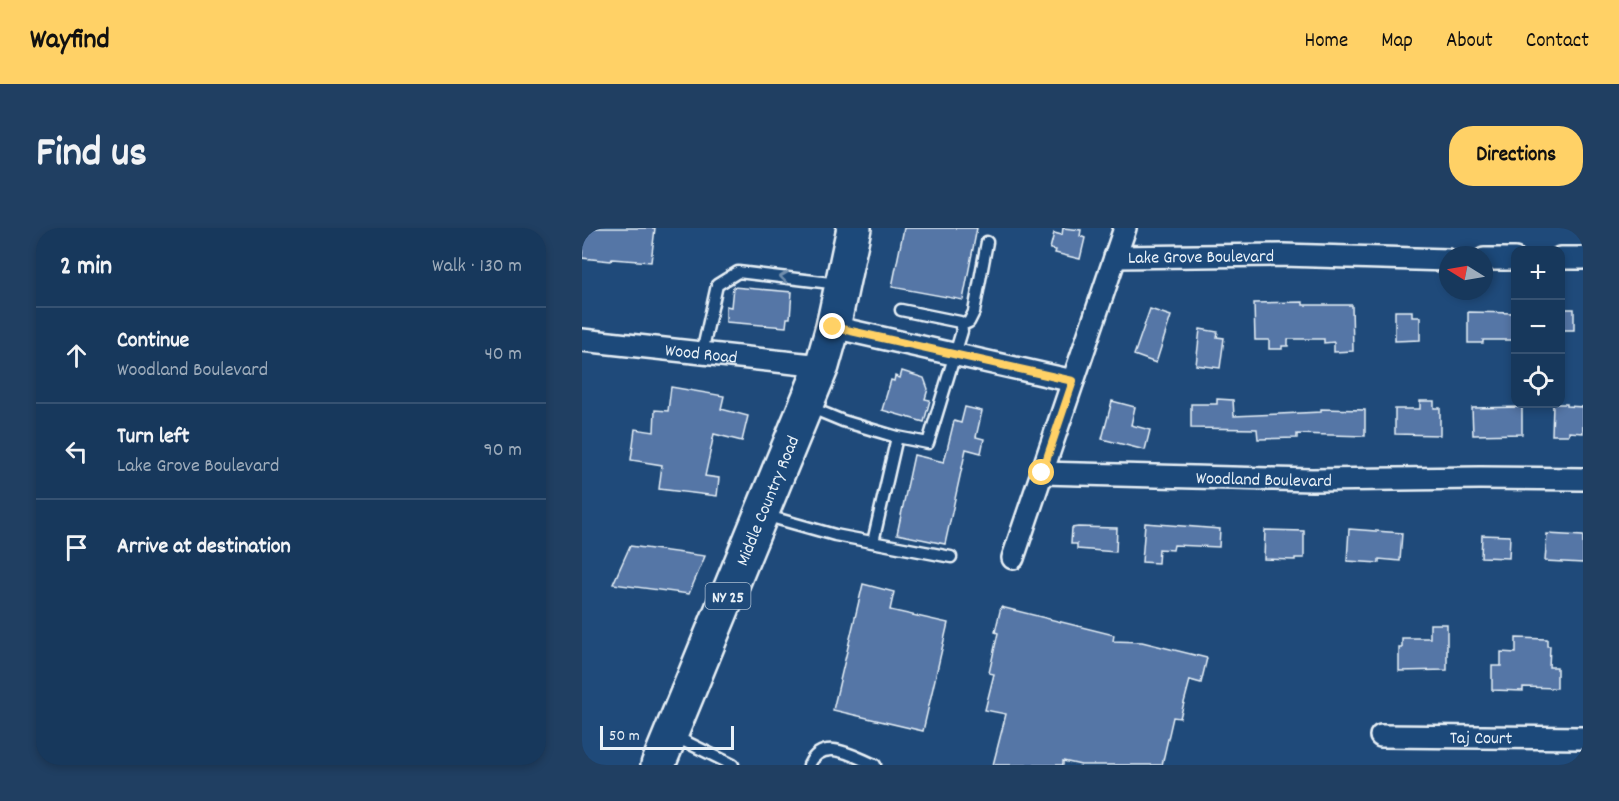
<!DOCTYPE html>
<html lang="en">
<head>
<meta charset="utf-8">
<style>
  body { margin:0; font-family:Dekko,sans-serif; background:#203f62; color:#f1f3f6 }
  .controls { position:absolute; right:18px; top:18px; display:grid; overflow:hidden; border-radius:12px; box-shadow:0 3px 9px #0003 }
  .controls button { width:54px; height:54px; display:grid; place-items:center; padding:0; border:0; border-bottom:2px solid #365272; background:#17385c; color:#f1f3f6; font:30px sans-serif }
  .compass { position:absolute; left:857px; top:18px; width:54px; height:54px; border-radius:50%; background:#17385c; box-shadow:0 3px 9px #0003; rotate:281deg }
  .scale { position:absolute; left:18px; bottom:15px; width:134px; box-sizing:border-box; padding-left:6px; border:3px solid #e8f1f8; border-top:0; font-size:16px; line-height:21px; white-space:nowrap; color:#e8f1f8; -webkit-text-stroke:4px #1f4a7a; paint-order:stroke }
  .stop { position:absolute; width:18px; height:18px; margin:-14px; border:4px solid #ffd166; border-radius:50%; background:#fff }
  .stop.end { background:#ffd166; border-color:#fff; box-shadow:0 2px 6px #0008 }
  .list { margin:0; padding:0; list-style:none }
  h2 { display:flex; justify-content:space-between; align-items:center; height:78px; margin:0; padding:0 24px; font-size:26px }
  h2 small { font-size:20px; font-weight:400; color:#9eacbb }
  .list li { display:grid; grid-template-columns:39px 1fr auto; gap:18px; align-items:center; box-sizing:border-box; height:96px; padding:0 24px; border-top:2px solid #365272 }
  .list b { display:block; font-size:22px; white-space:nowrap }
  .list p { margin:0; font-size:20px; white-space:nowrap; color:#9eacbb }
  .list em { font-size:20px; font-style:normal; color:#9eacbb }
  .icon { flex:none; width:33px; height:33px; fill:none; stroke:currentColor; stroke-width:2; stroke-linecap:round; stroke-linejoin:round }
  .map { position:relative; flex:none; width:1001px; height:537px; overflow:hidden; border-radius:24px }
  header { display:flex; align-items:center; gap:36px; box-sizing:border-box; height:84px; padding:0 30px; background:#ffd166; color:#111 }
  header strong { font-size:28px }
  nav { display:flex; gap:33px; margin-inline-start:auto; font-size:21px }
  .intro { display:flex; align-items:center; justify-content:space-between; box-sizing:border-box; height:144px; padding:0 36px }
  h1 { margin:0; font-size:42px }
  .button { padding:15px 27px; border-radius:24px; background:#ffd166; color:#111; font-size:21px; font-weight:700 }
  main { display:flex; gap:36px; padding:0 36px }
  aside { flex:1; background:#17385c; border-radius:24px; box-shadow:0 3px 9px #0003 }
  .map>svg:first-child { display:block }
  .building { fill:#5476a6; stroke:#e8f1f8; stroke-width:1.5 }
  .lines { fill:none; stroke-linecap:round; stroke-linejoin:round }
  .lane-casing { stroke:#e8f1f8; stroke-width:15 }
  .street-casing { stroke:#e8f1f8; stroke-width:26 }
  .primary-casing { stroke:#e8f1f8; stroke-width:38 }
  .lane { stroke:#1f4a7a; stroke-width:10 }
  .street { stroke:#1f4a7a; stroke-width:21 }
  .primary { stroke:#1f4a7a; stroke-width:33 }
  .oneway { stroke:#6f8dac }
  .route { stroke:#ffd166; stroke-width:8 }
  .labels { text-anchor:middle; stroke-width:5; stroke-linejoin:round; paint-order:stroke }
  .shield { fill:#1f4a7a; stroke:#acbfd2; stroke-width:1.5 }
  .shield-label { font-size:16px; font-weight:bold; fill:#e8f1f8 }
  .street-label { font-size:18px; fill:#e8f1f8; stroke:#1f4a7a }
</style>
</head>
<body>
<header>
<strong>Wayfind</strong>
<nav><a>Home</a><a>Map</a><a>About</a><a>Contact</a></nav>
</header>
<div class="intro"><h1>Find us</h1><a class="button">Directions</a></div>
<main>
<aside>
<h2>2 min<small>Walk · 130 m</small></h2>
<ul class="list">
<li><svg class="icon" aria-label="ahead" viewBox="0 0 24 24"><path d="M12 20V5M6 11l6-6 6 6"/></svg><div><b>Continue</b><p>Woodland Boulevard</p></div><em>40 m</em></li>
<li><svg class="icon" aria-label="left" viewBox="0 0 24 24"><path d="M17 20v-9H6M10 6l-5 5 5 5"/></svg><div><b>Turn left</b><p>Lake Grove Boulevard</p></div><em>90 m</em></li>
<li><svg class="icon" aria-label="arrive" viewBox="0 0 24 24"><path d="M6 21V4h12l-3 4 3 4H6"/></svg><div><b>Arrive at destination</b></div></li>
</ul>
</aside>
<div class="map">
<svg width="1001" height="537" viewBox="0 0 1001 537">
  <rect width="100%" height="100%" fill="#1f4a7a"/>
  <filter id="ink" filterUnits="userSpaceOnUse"><feTurbulence type="fractalNoise" baseFrequency=".0167" numOctaves="2"/><feDisplacementMap in="SourceGraphic" scale="12" xChannelSelector="R" yChannelSelector="G"/><feConvolveMatrix kernelMatrix="1 2 1 2 8 2 1 2 1" color-interpolation-filters="sRGB"/></filter>
  <g filter="url(#ink)">
    <path class="building" d="M8 0H73L69 34 30 31 29 33 0 30 2 5H7Z
      M322 0H395L381 72 310 59Z
      M481 0 499 2 498 8 503 10 498 31 473 25 474 22 468 21 472 5 480 7Z
      M151 59 210 64 208 90H205L204 99 144 94V78L149 79Z
      M721 74V77H770L771 123 752 124V114L742 115V111H706V118H700V121H687V112H673L672 75Z
      M568 81 589 88 574 135 552 127Z
      M978 81H992V102H978Z
      M813 83H830V89H838V112L813 113Z
      M886 84 933 85V112H901V115H886Z
      M618 101 636 104 635 109 642 110 638 140 614 137Z
      M320 143 342 150 346 161 343 171 348 172 342 194 300 182 309 152 312 153 313 148 318 150Z
      M89 159 142 168 139 181 166 188 160 213 132 206 123 248 137 250 135 268 77 261 80 237 49 232 53 201 72 204 73 182 86 183Z
      M635 171 651 172 652 188 739 184V181L783 182V208L715 206V210L676 211 675 201 609 200V176H635Z
      M530 173 553 179 549 197 568 202 563 222 520 211Z
      M838 173H852V180H858V207L813 206V181H838Z
      M971 176H985V178L1001 179V205L987 204V207H970Z
      M383 179 400 183 394 209 402 211 399 225 384 221 363 316 315 306 332 227 362 234 372 193 379 195Z
      M940 179V206L891 207 890 180Z
      M563 295 638 301 637 319 592 317 591 322 577 321 576 335 560 334Z
      M496 299 535 300 534 324 495 321V316H489L490 300Z
      M767 301 820 305 818 333 797 331V335L765 333Z
      M683 302 722 303V330H713V332L682 331Z
      M965 306 1001 308V335L963 333Z
      M900 307 928 308 927 330 899 329Z
      M48 318 123 328 107 366 31 356Z
      M281 356 312 364 308 382 366 395 341 503 251 482Z
      M419 379 532 407 531 413 560 414 625 430 619 455 608 452 598 490 591 489 580 537H499L481 533V537H411L424 486 403 482 412 446 407 445 416 405 413 404Z
      M848 396H865V442L817 443V420H820V410H848Z
      M934 410 965 411V418H968L967 439H975V460L941 459V463L910 462V438H919V424L934 425Z"/>
    <g class="lines">
      <defs>
        <path id="lane" d="M380 97 387 94 392 84 405 14
          M120 125 135 57 156 44 257 56
          M227 179 261 193 315 209 291 314
          M315 209 346 215 380 103 378 94 319 82
          M182 287 253 307 369 329
          M92 508 151 537
          M227 537C241 508 271 528 293 537"/>
        <g id="street">
          <path id="s1" d="M533 29 701 27 866 32"/>
          <path d="M978 30H1001"/>
          <path d="M902 31H933"/>
          <path d="M251 99 491 153"/>
          <path id="s2" d="M0 112 240 138"/>
          <path id="s3" d="M460 245 730 252 898 250 1001 251"/>
          <path d="M431 330 543 0"/>
          <path id="s4" d="M799 508 1001 510"/>
        </g>
        <g id="primary">
          <path id="s5" d="M76 537 240 138 251 99 272 0"/>
        </g>
      </defs>
      <use href="#lane" class="lane-casing"/>
      <use href="#street" class="street-casing"/>
      <use href="#primary" class="primary-casing"/>
      <use href="#lane" class="lane"/>
      <use href="#street" class="street"/>
      <use href="#primary" class="primary"/>
    </g>
    <defs><path id="oneway-chevron" d="M-2-3.5L2.5 0L-2 3.5" fill="none" stroke-width="1.6" stroke-linecap="round" stroke-linejoin="round" transform="scale(1.5)"/></defs>
    <use class="oneway" href="#oneway-chevron" transform="translate(202 49) rotate(-173)"/>
  </g>
  <g class="lines" filter="url(#ink)">
    <path class="route" d="M251 99 491 153 460 245"/>
  </g>
  <g class="labels">
    <rect class="shield" x="123.5" y="355" width="45" height="26" rx="4.5"/>
    <g class="shield-label">
      <text x="146" y="374">NY 25</text>
    </g>
    <g class="street-label">
      <text dy="6" stroke="none"><textPath href="#s1" startOffset="86">Lake Grove Boulevard</textPath></text>
      <text dy="6" stroke="none"><textPath href="#s2" startOffset="120">Wood Road</textPath></text>
      <text dy="6" stroke="none"><textPath href="#s3" startOffset="222">Woodland Boulevard</textPath></text>
      <text dy="6" stroke="none"><textPath href="#s5" startOffset="286">Middle Country Road</textPath></text>
      <text dy="6" stroke="none"><textPath href="#s4" startOffset="100">Taj Court</textPath></text>
    </g>
  </g>
</svg>
<div class="controls">
<button>+</button>
<button>−</button>
<button><svg class="icon" aria-label="locate" viewBox="0 0 24 24"><circle cx="12" cy="12" r="6"/><path d="M12 2v4M12 18v4M2 12h4M18 12h4"/></svg></button>
</div>
<svg class="compass" viewBox="-18 -18 36 36"><path d="M0-13l5 13h-10z" fill="#e53935"/><path d="M0 13l5-13h-10z" fill="#9eacbb"/></svg>
<div class="scale">50 m</div>
<div class="stop" style="left:460px;top:245px"></div>
<div class="stop end" style="left:251px;top:99px"></div>
</div>
</main>
</body>
</html>
